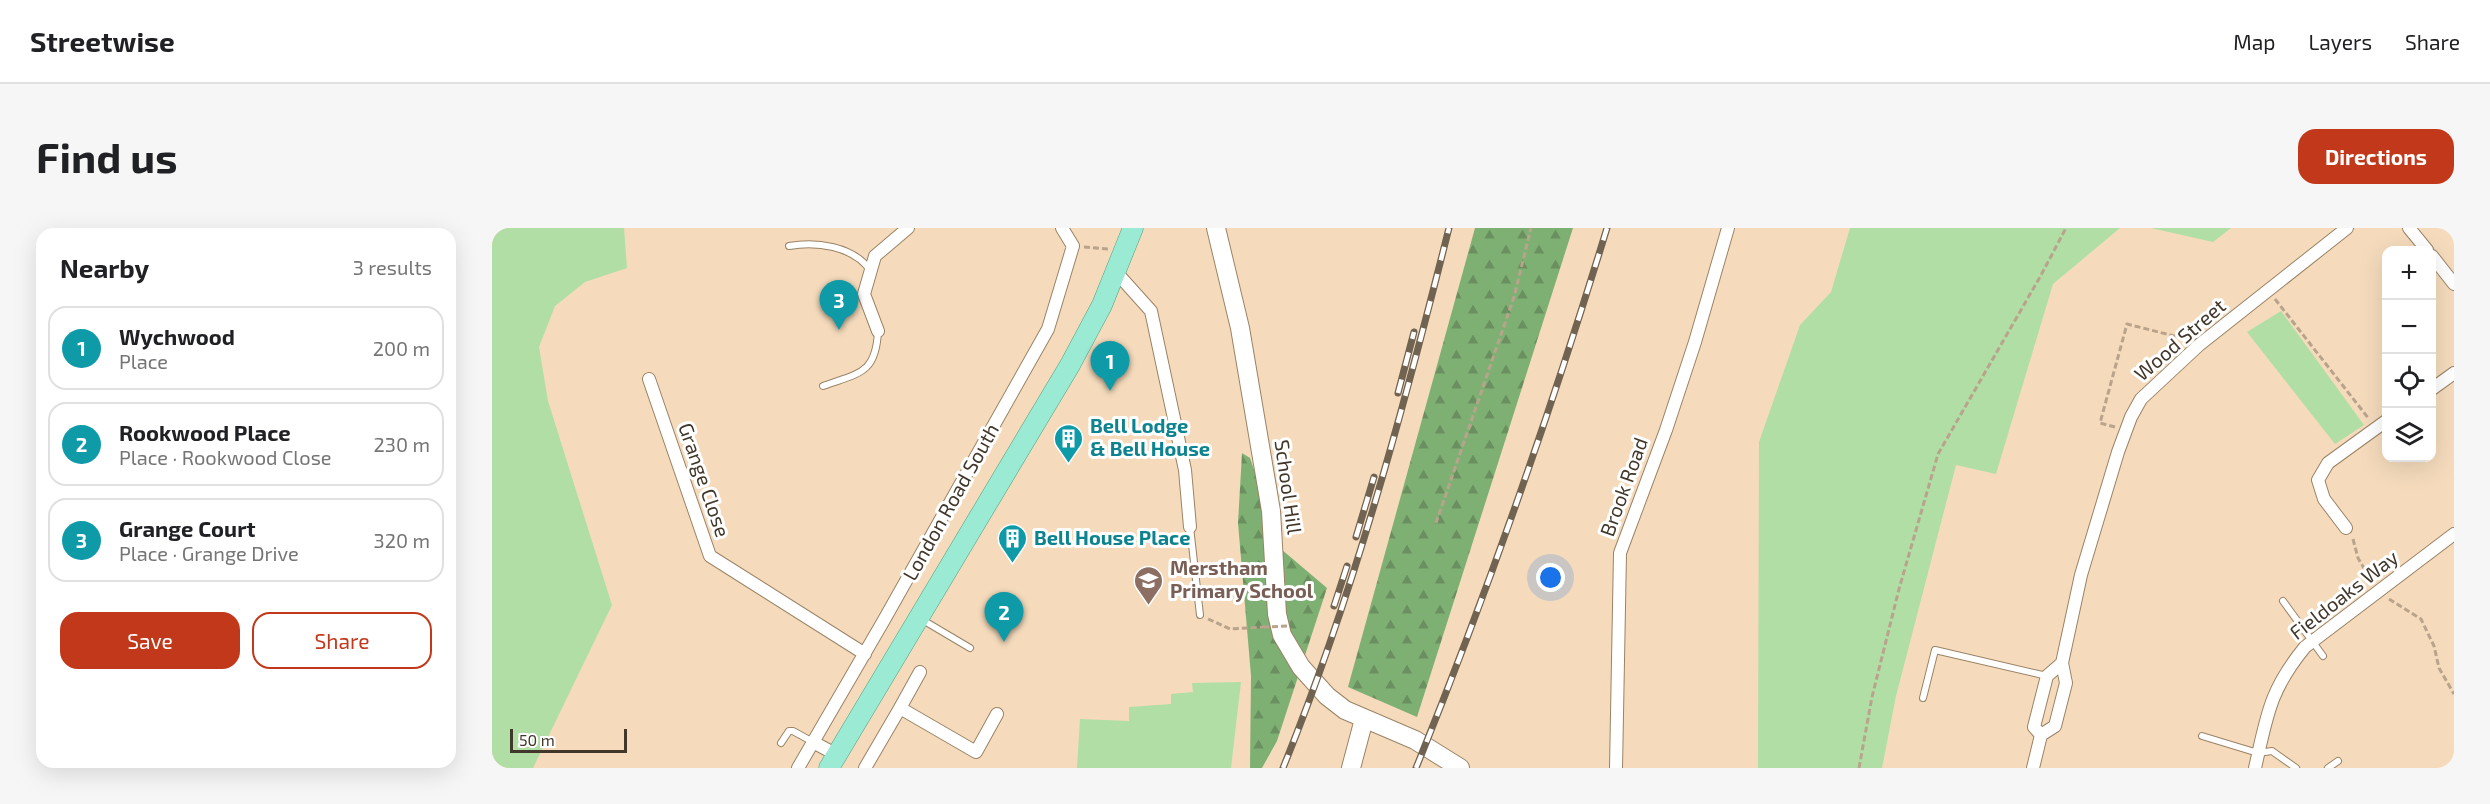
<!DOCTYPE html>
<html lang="en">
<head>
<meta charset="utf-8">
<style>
  body { margin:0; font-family:"Exo 2",sans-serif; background:#f6f6f6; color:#202124 }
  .controls { position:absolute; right:18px; top:18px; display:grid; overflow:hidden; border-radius:12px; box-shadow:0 6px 24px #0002 }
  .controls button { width:54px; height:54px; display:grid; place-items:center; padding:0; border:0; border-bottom:2px solid #e0e0e0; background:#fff; color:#202124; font:30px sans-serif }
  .scale { position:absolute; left:18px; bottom:15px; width:117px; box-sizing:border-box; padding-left:6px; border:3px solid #41372a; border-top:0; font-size:16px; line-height:21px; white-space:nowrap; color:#41372a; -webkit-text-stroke:4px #fff; paint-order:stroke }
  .you { position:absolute; left:1059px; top:350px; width:21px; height:21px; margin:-15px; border:4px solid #fff; border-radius:50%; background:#1a73e8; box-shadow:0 0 0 9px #1a73e833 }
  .badge { display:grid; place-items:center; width:39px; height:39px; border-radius:50%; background:#c2381a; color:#fff; font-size:20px; font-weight:700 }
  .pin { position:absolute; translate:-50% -50px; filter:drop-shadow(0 2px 3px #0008) }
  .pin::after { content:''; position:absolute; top:32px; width:21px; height:18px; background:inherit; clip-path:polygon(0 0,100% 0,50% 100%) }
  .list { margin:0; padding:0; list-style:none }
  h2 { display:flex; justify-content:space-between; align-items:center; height:78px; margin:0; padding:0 24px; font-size:26px }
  h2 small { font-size:20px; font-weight:400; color:#757577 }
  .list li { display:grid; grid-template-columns:39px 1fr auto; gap:18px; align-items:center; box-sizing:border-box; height:84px; margin:0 12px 12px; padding:0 12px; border:2px solid #e0e0e0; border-radius:18px }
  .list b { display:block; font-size:22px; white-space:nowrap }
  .list p { margin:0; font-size:20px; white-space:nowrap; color:#757577 }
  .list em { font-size:20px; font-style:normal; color:#757577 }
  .actions { display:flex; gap:12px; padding:18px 24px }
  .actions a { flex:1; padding:14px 0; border:2px solid #c2381a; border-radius:18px; text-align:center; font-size:21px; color:#c2381a }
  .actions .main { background:#c2381a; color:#fff }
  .icon { flex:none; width:33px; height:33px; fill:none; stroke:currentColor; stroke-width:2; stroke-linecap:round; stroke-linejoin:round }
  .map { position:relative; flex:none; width:1962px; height:540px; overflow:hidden; border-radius:18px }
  header { display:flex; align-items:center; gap:36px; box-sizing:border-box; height:84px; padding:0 30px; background:#fff; border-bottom:2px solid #e0e0e0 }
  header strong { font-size:28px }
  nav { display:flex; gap:33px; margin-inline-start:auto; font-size:21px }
  .intro { display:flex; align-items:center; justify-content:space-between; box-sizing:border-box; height:144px; padding:0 36px }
  h1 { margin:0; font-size:42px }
  .button { padding:15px 27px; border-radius:18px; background:#c2381a; color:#fff; font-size:21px; font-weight:700 }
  main { display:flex; gap:36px; padding:0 36px }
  aside { flex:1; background:#fff; border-radius:18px; box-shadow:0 6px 24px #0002 }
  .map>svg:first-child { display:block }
  .green { fill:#b1dea5 }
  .forest { fill:url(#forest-firs) }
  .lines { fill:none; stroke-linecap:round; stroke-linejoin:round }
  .lane-casing { stroke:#9a8366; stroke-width:8 }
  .street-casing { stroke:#9a8366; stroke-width:14 }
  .secondary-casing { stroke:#9a8366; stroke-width:20 }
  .primary-casing { stroke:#50a284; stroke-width:21 }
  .path { stroke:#b9a48b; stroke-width:3; stroke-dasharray:6 3; stroke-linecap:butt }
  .lane { stroke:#fff; stroke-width:6 }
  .street { stroke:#fff; stroke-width:12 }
  .secondary { stroke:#fff; stroke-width:18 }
  .primary { stroke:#9bead3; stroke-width:20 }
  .rail-casing { stroke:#716351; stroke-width:7 }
  .rail { stroke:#fff; stroke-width:4.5; stroke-dasharray:14; stroke-linecap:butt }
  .path-bridge { stroke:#b9a48b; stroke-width:3; stroke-dasharray:6 3; stroke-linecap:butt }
  .labels { text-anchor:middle; stroke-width:6; stroke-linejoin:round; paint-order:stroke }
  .street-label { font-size:20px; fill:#41372a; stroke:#fff }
  .culture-label { font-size:20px; font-weight:bold; fill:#0d838f; stroke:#fff; text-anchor:start }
  .education-label { font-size:20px; font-weight:bold; fill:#785e54; stroke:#fff; text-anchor:start }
</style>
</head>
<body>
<header>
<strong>Streetwise</strong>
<nav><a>Map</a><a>Layers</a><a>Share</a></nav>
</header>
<div class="intro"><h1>Find us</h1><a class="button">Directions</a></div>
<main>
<aside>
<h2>Nearby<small>3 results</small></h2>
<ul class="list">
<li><span class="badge" style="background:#0f9aa8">1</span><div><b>Wychwood</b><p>Place</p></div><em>200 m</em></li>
<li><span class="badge" style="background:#0f9aa8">2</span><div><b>Rookwood Place</b><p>Place · Rookwood Close</p></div><em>230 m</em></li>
<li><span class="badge" style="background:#0f9aa8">3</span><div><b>Grange Court</b><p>Place · Grange Drive</p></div><em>320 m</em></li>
</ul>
<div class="actions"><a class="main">Save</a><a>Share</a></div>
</aside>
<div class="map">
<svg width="1962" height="540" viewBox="0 0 1962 540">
  <defs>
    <pattern id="forest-firs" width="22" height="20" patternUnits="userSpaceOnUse" patternTransform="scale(1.5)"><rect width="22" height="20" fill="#7fb073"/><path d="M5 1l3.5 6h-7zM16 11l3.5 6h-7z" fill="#6a905f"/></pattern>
  </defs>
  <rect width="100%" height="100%" fill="#f5dbbc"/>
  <path class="green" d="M0 0H132L135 40 93 54 63 78 47 119 56 173 120 377 41 540H0Z
    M1358 0H1628L1561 56 1504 246 1464 237 1404 468 1390 540H1266L1267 214 1308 97 1339 64Z
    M1659 0H1739L1721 14Z
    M1789 83 1872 197 1843 216 1755 104Z
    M749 454 739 540H585L588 491 637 493V479L679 476V466L701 464 700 455Z"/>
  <path class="forest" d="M983 0H1081L925 489 856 459Z
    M750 225 758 230 789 321 835 360 785 513 770 540H758L759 448 746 295Z"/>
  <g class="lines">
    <defs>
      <path id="lane" d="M297 18C324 13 361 18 378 42
        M331 158C367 145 384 146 386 103
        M698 299 708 387
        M1791 373 1831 428
        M429 391 478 420
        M1431 470 1443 422 1555 448
        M1710 508 1766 525 1780 523 1804 540
        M289 515 297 503H301L321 514
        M1836 540 1846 533"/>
      <path id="street" d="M1917 0 1935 22
        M1940 28 1962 56
        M624 44 659 83 693 242 698 299
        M386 103 372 66 383 28 416 0
        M157 151 218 328 373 426
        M1940 161 1962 145
        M1854 300 1832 271 1826 252 1836 235 1894 193
        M408 480 428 444
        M1549 507 1542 499 1555 448 1570 435
        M321 514 345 527
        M306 540 392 392 556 101 581 18 570 0
        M373 540 408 480 484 524 505 486
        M1124 540 1128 325 1174 202 1203 114 1236 0
        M1541 540 1549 507 1563 498 1574 455 1570 435 1589 347 1626 224 1639 189 1649 171 1707 117 1855 0
        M1763 540C1775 488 1777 463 1813 419L1962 306"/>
      <path id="secondary" d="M724 0 748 100 779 283 785 386 790 407 809 439 835 468 853 482 923 512 968 540
        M859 540 872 491"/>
      <path id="primary" d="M337 540 578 137 610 77 641 0"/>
    </defs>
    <use href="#lane" class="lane-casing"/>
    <use href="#street" class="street-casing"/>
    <use href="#secondary" class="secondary-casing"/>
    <use href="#primary" class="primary-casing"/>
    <path class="path" d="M592 19 616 21
      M1783 71 1877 191
      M1623 199 1608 195 1635 96 1694 111
      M944 295 1022 69 1039 0
      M1861 311 1866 330 1880 354
      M1897 371 1929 391 1942 418 1947 440 1962 466
      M716 391 738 401 771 399
      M1367 540 1380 469 1407 361 1446 226 1548 49 1574 0"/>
    <use href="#lane" class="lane"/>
    <use href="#street" class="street"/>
    <use href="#secondary" class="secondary"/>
    <use href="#primary" class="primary"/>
    <defs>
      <path id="rail" d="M906 165 922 104
        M864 309 882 249
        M842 378 855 338
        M791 540C862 365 911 183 957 0
        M924 540C996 363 1059 183 1115 0"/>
    </defs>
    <use href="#rail" class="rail-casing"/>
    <use href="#rail" class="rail"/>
    <path class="path-bridge" d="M771 399 797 398"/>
  </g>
  <defs>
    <symbol id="building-pin" viewBox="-11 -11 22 30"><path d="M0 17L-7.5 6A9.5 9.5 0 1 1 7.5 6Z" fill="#0f9aa8" stroke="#fff"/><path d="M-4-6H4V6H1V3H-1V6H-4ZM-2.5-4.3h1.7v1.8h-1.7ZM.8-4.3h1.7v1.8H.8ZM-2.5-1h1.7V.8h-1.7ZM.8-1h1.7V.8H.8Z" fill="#fff"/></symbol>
    <symbol id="school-pin" viewBox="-11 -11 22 30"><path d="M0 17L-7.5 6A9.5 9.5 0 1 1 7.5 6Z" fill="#8d6e63" stroke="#fff"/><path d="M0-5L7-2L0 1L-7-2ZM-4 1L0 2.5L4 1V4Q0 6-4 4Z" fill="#fff"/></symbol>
  </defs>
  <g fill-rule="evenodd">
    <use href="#building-pin" x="560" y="194" width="33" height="45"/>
    <use href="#building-pin" x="504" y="294" width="33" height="45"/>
    <use href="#school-pin" x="640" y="336" width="33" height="45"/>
  </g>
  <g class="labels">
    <g class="street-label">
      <text transform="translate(1688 112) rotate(-41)" y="7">Wood Street</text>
      <text transform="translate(212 252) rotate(71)" y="7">Grange Close</text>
      <text transform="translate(796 259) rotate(82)" y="7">School Hill</text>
      <text transform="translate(1132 259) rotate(-70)" y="7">Brook Road</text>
      <text transform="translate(459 274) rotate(-61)" y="7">London Road South</text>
      <text transform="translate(1852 367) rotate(-38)" y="7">Fieldoaks Way</text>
    </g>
    <g class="culture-label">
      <text x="598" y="205">Bell Lodge<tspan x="598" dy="23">&amp; Bell House</tspan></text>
      <text x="542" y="317">Bell House Place</text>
    </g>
    <g class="education-label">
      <text x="678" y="347">Merstham<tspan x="678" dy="23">Primary School</tspan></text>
    </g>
  </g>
</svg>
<div class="controls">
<button>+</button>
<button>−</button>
<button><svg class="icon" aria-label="locate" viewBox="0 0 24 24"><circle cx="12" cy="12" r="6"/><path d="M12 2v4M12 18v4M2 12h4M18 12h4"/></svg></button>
<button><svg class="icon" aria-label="layers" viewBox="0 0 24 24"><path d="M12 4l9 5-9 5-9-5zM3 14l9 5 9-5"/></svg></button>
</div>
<div class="scale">50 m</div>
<div class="you"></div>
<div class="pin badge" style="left:618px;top:163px;background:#0f9aa8">1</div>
<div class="pin badge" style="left:512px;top:414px;background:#0f9aa8">2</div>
<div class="pin badge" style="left:347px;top:102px;background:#0f9aa8">3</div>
</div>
</main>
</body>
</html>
